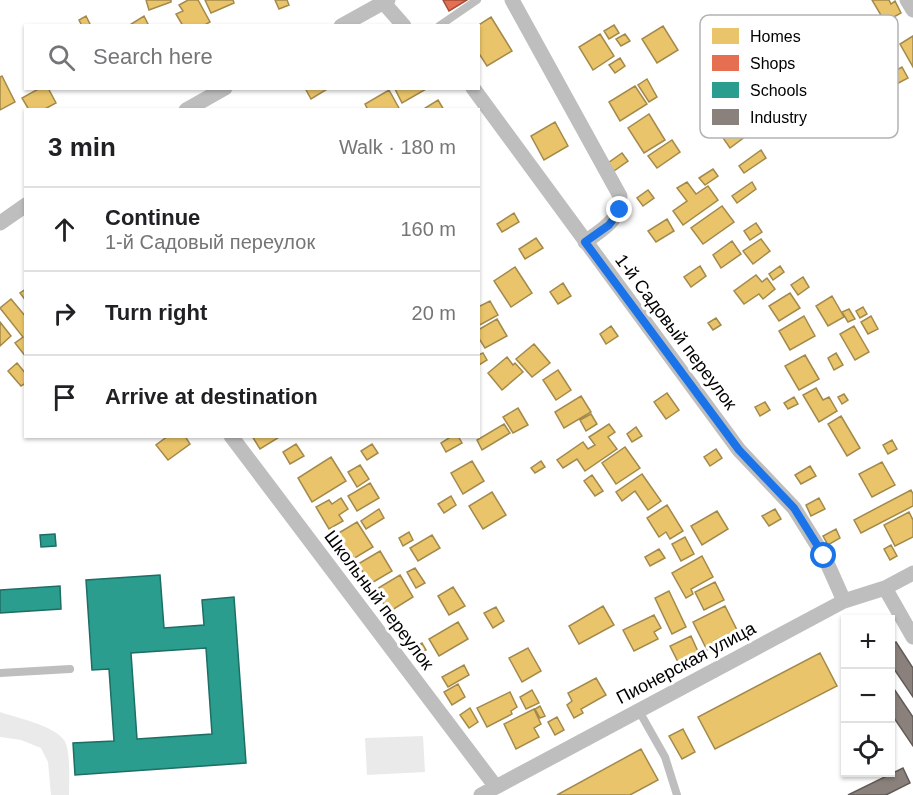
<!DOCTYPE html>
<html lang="en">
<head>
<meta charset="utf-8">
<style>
  body { margin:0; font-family:Helvetica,sans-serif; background:#f2f2f2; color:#202124 }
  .controls { position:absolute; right:18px; bottom:18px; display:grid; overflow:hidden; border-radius:0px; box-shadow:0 2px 4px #0004 }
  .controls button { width:54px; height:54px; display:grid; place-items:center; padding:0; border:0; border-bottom:2px solid #e0e0e0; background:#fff; color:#202124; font:30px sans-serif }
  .stop { position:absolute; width:18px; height:18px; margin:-14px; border:4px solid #1a73e8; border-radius:50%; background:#fff }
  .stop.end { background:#1a73e8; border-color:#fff; box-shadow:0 2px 6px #0008 }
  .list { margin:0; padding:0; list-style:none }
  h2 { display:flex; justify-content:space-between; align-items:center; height:78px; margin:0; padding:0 24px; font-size:26px }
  h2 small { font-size:20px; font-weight:400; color:#757577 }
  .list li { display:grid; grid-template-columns:39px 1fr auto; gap:18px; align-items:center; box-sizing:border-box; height:84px; padding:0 24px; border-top:2px solid #e0e0e0 }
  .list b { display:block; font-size:22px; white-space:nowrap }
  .list p { margin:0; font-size:20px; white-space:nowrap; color:#757577 }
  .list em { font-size:20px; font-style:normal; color:#757577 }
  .icon { flex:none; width:33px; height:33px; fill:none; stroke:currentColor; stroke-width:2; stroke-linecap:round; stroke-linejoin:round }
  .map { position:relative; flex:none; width:913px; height:795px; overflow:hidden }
  .search { position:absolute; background:#fff; box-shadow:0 2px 4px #0004; left:24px; top:24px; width:456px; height:66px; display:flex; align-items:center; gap:15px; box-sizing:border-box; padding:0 21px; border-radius:0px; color:#757577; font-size:22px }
  .panel { position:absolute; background:#fff; box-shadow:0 2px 4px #0004; left:24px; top:108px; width:456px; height:330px; border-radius:0px }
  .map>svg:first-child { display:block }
  .green { fill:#eaeaea }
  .homes { fill:#e9c46a; stroke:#a3894a; stroke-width:1.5 }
  .shops { fill:#e76f51; stroke:#a24e39; stroke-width:1.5 }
  .schools { fill:#2a9d8f; stroke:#1d6e64; stroke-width:1.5; fill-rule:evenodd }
  .industry { fill:#8a817c; stroke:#615a57; stroke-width:1.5 }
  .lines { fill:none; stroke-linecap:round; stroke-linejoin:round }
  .lane { stroke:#bebebe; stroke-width:8 }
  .street { stroke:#bebebe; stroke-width:15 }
  .route { stroke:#1a73e8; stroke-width:8 }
  .labels { text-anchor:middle; stroke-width:6; stroke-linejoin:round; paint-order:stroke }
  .street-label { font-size:18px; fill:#000; stroke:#fff }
  .key { fill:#fff; stroke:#b2b2b2; stroke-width:1.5 }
  .key-label { font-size:16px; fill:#000 }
</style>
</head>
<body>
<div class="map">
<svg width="913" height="795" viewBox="0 0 913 795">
  <rect width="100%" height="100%" fill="#fff"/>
  <path class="green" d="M0 712C17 718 53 725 64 740 71 750 69 782 69 795H51L48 762 41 748 21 740 0 737Z
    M423 736 425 772 367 775 365 738Z"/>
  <path class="homes" d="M146 0H171V2L149 10Z
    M188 0H198L210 22 203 26H183L176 14 183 11 179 5Z
    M205 0H233L234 3 211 13Z
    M275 0H287L289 5 279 9Z
    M872 0H889L891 4 895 1 901 13 885 22Z
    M86 16 91 26H82L79 20Z
    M144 16 149 26H128Z
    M491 17 512 51 487 66 478 52V26H477Z
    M614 25 619 33 609 39 604 31Z
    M663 26 678 50 657 63 642 39Z
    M600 34 614 56 593 70 579 47Z
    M625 34 630 41 621 46 616 39Z
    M913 36V67L900 44Z
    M620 58 625 66 615 73 609 65Z
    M902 67 908 78 893 86 886 76Z
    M2 76 15 102 0 110V77Z
    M647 79 657 97 649 102 638 85Z
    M635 86 647 104 620 121 609 102Z
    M40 88H48L56 103 43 110H29L22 98Z
    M305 88H329L311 99Z
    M397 88H428L402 103 395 89Z
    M389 90 400 110H368L365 104Z
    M438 100 444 110H422Z
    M649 114 665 140 644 153 628 128Z
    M555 122 568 146 544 160 531 136Z
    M739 126 746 136 730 148 723 138Z
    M672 140 680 152 657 168 648 156Z
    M761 150 766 158 744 173 739 166Z
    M622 153 628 161 614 171 608 163Z
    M713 169 718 176 705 185 699 178Z
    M687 182 696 194 708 186 718 200 683 225 673 211 687 201 677 188Z
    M752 182 756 189 737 203 732 196Z
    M648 190 654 198 643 206 637 198Z
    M722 206 734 222 703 244 691 228Z
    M514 213 519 222 502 232 497 224Z
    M667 219 674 231 656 242 648 231Z
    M756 223 762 232 750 240 744 231Z
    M536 238 543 248 525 259 519 249Z
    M761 239 770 251 753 264 743 251Z
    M732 241 741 254 721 268 713 255Z
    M700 266 706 276 691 287 684 277Z
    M780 266 784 272 773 280 769 274Z
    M515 267 532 293 511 307 494 281Z
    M756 275 762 282 767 278 775 289 763 299 759 294 744 304 734 291Z
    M803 277 809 287 798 295 791 285Z
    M563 283 571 296 558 304 550 292Z
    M26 289V301L20 293Z
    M790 293 800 308 779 321 769 306Z
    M832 296 844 317 828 326 816 306Z
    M11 299 26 317V357L15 343 23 337 0 308Z
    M490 301 498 315 478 326V307Z
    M863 307 867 314 860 318 856 311Z
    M849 309 855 319 848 322 842 312Z
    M804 316 815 336 790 350 779 331Z
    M871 316 878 329 868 334 861 322Z
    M716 318 721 325 713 330 708 323Z
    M497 319 507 336 485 348 478 337V330Z
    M0 322 11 336 0 346Z
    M611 326 618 336 606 344 600 334Z
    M854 326 869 352 855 360 840 334Z
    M534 344 550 363 532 377 516 359Z
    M483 353 487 360 479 365 478 355Z
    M836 353 843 365 834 370 828 358Z
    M805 355 819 379 799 390 785 366Z
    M507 357 513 365 515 363 523 372 502 390 488 373Z
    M17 363 26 374V383L21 386 8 371Z
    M558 370 571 390 556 400 543 380Z
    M816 388 823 400 829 397 837 411 819 422 803 395Z
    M667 393 679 410 666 419 654 402Z
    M844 394 848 400 842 404 838 397Z
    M581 396 591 412 564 428 555 412Z
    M794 397 798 404 788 409 784 403Z
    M765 402 770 410 760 416 755 407Z
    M518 408 528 425 513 433 503 417Z
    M591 414 597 424 586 431 580 420Z
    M841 416 860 448 847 456 828 424Z
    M504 424 510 433 482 450 477 440Z
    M609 424 615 432 608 437 617 449 585 471 577 459 563 468 557 460 583 442 588 449 595 445 589 437Z
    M636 427 642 436 632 442 627 434Z
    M168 436H185L190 444 168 460 156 445Z
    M252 436H281L260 449Z
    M452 436H458L462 443 446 452 441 443Z
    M892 440 897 449 888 454 883 445Z
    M296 444 304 456 290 464 283 452Z
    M372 444 378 453 367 460 361 451Z
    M625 447 640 468 616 484 602 463Z
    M716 449 722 458 710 466 704 457Z
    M331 457 346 481 312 502 298 478Z
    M472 461 484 481 463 494 451 473Z
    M541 461 545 467 535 473 531 468Z
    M882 462 895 485 872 497 859 474Z
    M360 465 369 479 357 487 348 472Z
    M810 466 816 476 801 484 795 475Z
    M642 474 661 501 648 510 635 491 622 501 616 492Z
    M592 475 603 491 595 496 584 481Z
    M370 483 379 498 357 511 348 496Z
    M911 490 913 494V506L861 533 854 520Z
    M492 492 506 515 483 529 469 506Z
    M451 496 456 505 444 513 438 504Z
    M341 498 348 509 339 515 343 521 329 529 316 507 329 500 332 504Z
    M819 498 825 509 811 516 806 505Z
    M667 505 683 531 670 539 666 532 659 537 647 518Z
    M379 509 384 518 366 529 361 521Z
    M775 509 781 519 769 526 762 516Z
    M717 511 728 529 702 545 691 526Z
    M909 512 913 520V537L895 546 884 525Z
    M357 522 373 547 353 559 337 534Z
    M836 529 840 538 828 545 823 536Z
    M409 532 413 540 403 546 399 538Z
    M432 535 440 548 418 561 410 548Z
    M685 537 694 554 681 561 672 544Z
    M891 545 897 556 890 560 884 549Z
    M659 549 665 558 650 566 645 557Z
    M380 551 392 571 370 584 358 564Z
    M702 556 713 577 691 589 693 594 686 598 672 573Z
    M415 568 425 583 416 588 407 572Z
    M400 575 413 597 389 612 375 590Z
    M715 582 724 600 704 610 695 592Z
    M453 587 465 606 449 615 438 596Z
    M669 591 686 627 672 634 655 598Z
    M603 606 614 625 579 644 569 626Z
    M725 606 737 630 714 641 716 645 707 650 693 622Z
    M496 607 504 621 493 628 484 613Z
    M654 615 661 628 654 632 658 639 634 651 623 630Z
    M458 622 468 639 439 656 429 639Z
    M691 636 700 656 680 666 670 646Z
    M422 643 426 650 415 656 411 649Z
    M528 648 541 671 522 682 509 658Z
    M820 653 837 686 715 749 698 717Z
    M464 665 469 675 448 687 442 677Z
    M596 678 606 695 581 709 583 713 574 718 567 705 572 701 568 693Z
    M458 684 465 697 452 705 444 692Z
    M532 690 539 703 526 709 520 697Z
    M510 692 517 707 511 711 512 714 487 727 477 708Z
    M540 706 545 716 540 718 535 709Z
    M470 708 478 722 469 728 460 715Z
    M534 709 541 724 534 728 539 737 516 749 504 724Z
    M557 717 564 730 555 735 548 722Z
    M683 729 695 752 682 759 669 736Z
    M641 749 658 780 630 795H557Z"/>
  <path class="shops" d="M443 0H467L449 11Z"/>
  <path class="schools" d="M55 534 56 546 41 547 40 535Z
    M160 575 164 628 204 625 202 600 234 597 246 763 75 775 73 743 114 741 109 669 92 670 86 580ZM206 648 212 734 137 739 131 653Z
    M60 586 61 609 0 613V590Z"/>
  <path class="industry" d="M896 642 913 668V697L890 663V646Z
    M890 683 913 717V746L890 712Z
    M903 768 910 783 886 795H848Z"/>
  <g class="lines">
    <path class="lane" d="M439 26 477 0
      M0 673 70 669
      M639 711 665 757 677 795"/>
    <path class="street" d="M512 0 620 196C620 221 604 228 585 242
      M907 0 913 10
      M383 2 404 26
      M341 26 388 0
      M473 88 739 450 794 508 824 556 844 601
      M186 110 225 88
      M0 223 26 205
      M231 436 496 787
      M885 588 913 637
      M481 795 844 601 885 588 913 573"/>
  </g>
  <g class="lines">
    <path class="route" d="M620 210 609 225 585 242 739 450 794 508 824 556"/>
  </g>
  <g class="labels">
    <g class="street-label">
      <text transform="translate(676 332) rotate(53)" y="6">1-й Садовый переулок</text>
      <text transform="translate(379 600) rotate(53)" y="6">Школьный переулок</text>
      <text transform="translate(686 663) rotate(-28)" y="6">Пионерская улица</text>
    </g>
  </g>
  <rect x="700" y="15" width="198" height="123" rx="9" class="key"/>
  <rect x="712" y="28" width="27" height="16" fill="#e9c46a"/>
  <rect x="712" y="55" width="27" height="16" fill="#e76f51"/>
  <rect x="712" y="82" width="27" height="16" fill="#2a9d8f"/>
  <rect x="712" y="109" width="27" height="16" fill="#8a817c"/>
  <g class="key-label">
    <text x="750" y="42">Homes</text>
    <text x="750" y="69">Shops</text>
    <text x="750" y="96">Schools</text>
    <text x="750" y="123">Industry</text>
  </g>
</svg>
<div class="controls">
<button>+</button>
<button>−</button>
<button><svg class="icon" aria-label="locate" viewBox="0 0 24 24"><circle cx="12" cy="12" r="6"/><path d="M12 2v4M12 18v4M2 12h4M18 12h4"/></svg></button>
</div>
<div class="stop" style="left:824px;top:556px"></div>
<div class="stop end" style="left:620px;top:210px"></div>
<div class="search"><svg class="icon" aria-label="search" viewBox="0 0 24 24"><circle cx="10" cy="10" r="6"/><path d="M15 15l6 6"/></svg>Search here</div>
<section class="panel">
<h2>3 min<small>Walk · 180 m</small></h2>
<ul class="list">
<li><svg class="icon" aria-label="ahead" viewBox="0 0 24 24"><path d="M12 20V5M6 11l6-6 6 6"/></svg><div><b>Continue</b><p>1-й Садовый переулок</p></div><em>160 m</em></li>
<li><svg class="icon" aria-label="right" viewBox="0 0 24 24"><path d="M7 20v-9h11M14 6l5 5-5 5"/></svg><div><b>Turn right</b></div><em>20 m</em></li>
<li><svg class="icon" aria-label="arrive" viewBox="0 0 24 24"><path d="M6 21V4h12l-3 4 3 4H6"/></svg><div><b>Arrive at destination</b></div></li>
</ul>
</section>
</div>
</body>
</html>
